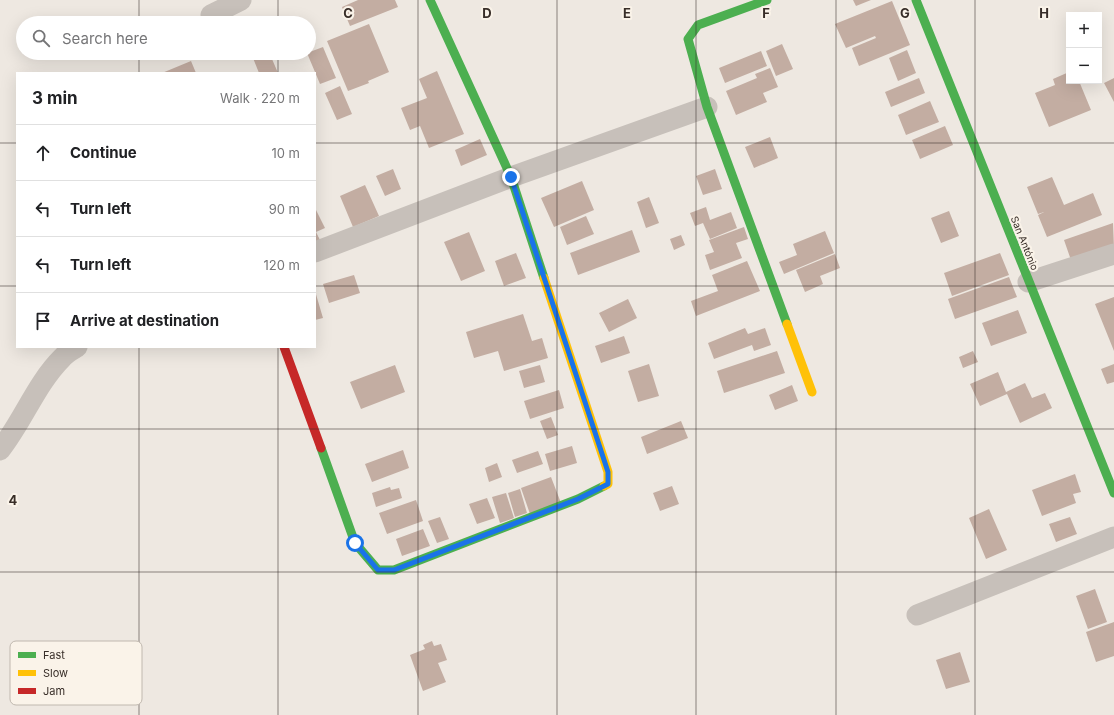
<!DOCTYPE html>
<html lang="en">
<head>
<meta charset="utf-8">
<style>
  body { margin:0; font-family:Inter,sans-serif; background:#f6f6f6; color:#202124 }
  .controls { position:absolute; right:12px; top:12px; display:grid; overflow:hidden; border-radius:0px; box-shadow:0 4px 16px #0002 }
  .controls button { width:36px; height:36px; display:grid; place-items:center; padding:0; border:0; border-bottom:1px solid #e0e0e0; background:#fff; color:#202124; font:20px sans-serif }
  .stop { position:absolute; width:12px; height:12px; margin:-9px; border:3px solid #1a73e8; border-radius:50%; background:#fff }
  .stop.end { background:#1a73e8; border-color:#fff; box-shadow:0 1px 4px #0008 }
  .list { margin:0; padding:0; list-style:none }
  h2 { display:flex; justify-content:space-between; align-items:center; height:52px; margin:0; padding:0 16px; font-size:17px }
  h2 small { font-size:13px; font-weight:400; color:#757577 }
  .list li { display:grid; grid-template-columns:26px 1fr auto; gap:12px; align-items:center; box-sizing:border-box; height:56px; padding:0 16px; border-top:1px solid #e0e0e0 }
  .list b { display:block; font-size:15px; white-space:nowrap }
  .list em { font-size:13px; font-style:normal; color:#757577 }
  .icon { flex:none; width:22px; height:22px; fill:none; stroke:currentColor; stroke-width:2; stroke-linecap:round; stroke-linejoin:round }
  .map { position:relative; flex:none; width:1114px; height:715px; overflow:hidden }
  .search { position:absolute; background:#fff; box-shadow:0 4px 16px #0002; left:16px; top:16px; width:300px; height:44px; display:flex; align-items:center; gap:10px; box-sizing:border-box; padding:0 14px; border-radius:22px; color:#757577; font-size:15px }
  .panel { position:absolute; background:#fff; box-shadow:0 4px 16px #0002; left:16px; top:72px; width:300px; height:276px; border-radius:0px }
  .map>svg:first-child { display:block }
  .building { fill:#c3ada2 }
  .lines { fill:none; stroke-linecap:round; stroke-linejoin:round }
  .street { stroke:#c7c0ba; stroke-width:21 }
  .fast { stroke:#4caf50; stroke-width:9 }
  .slow { stroke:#ffc107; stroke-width:9 }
  .jam { stroke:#c62828; stroke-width:9 }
  .route { stroke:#1a73e8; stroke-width:5 }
  .grid { fill:none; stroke:#382e28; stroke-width:1; stroke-opacity:0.55 }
  .labels { text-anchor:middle; stroke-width:4; stroke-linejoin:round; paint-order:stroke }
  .street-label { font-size:10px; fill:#382e28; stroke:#faf3e9 }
  .key { fill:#faf3e9; stroke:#c0b8af; stroke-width:1 }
  .key-label { font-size:11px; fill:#382e28 }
  .grid-label { font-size:13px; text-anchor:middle; font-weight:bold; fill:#382e28; stroke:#faf3e9; stroke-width:4; stroke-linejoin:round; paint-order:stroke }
</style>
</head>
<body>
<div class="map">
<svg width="1114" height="715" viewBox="0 0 1114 715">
  <rect width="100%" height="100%" fill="#eee8e1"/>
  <path class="building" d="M358 0H395L398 7 350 26 342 7Z
    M853 0H871L856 6Z
    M892 1 910 45 859 66 852 48 876 38 875 36 846 48 835 24Z
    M369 24 389 72 368 81 369 83 348 91 327 41Z
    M782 44 793 69 776 76 766 51Z
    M323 47 336 78 320 84 307 53Z
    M907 50 916 73 898 81 889 58Z
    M761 51 767 66 725 83 719 68Z
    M251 53H279L280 56 272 59 278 73H259Z
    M191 61 196 73H162Z
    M770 68 778 87 763 93 767 102 736 115 726 91 757 78 755 74Z
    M437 71 464 134 429 148 420 126 410 130 401 108 427 98 419 79Z
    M1069 72V81H1079L1091 110 1049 127 1035 93 1055 85 1053 79Z
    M919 78 925 93 891 107 885 92Z
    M1114 78V102L1104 83Z
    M340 86 352 114 337 120 325 93Z
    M930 101 939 122 906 135 898 115Z
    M945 126 953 145 920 159 912 140Z
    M770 137 778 158 754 168 745 147Z
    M480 139 487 155 461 166 455 150Z
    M393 169 401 189 385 196 376 176Z
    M715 169 722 189 703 195 696 176Z
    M1052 177 1064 205 1093 193 1102 215 1047 237 1038 215 1044 212 1038 214 1027 187Z
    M582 181 594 210 554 227 541 198Z
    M365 185 379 216 353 227 340 196Z
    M649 197 659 223 646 228 637 202Z
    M706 207 710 220 731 212 737 228 710 239 703 223 695 226 690 213Z
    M315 208 325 228 316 232 321 242 315 245Z
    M949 211 959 236 941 243 931 218Z
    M586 216 594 234 567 245 560 227Z
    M1113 223 1114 249 1072 263 1064 240Z
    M744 227 748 239 736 243 742 258 710 270 705 255 714 252 709 240Z
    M632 230 640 252 578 275 570 253Z
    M825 231 834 253 784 274 779 262 797 255 793 244Z
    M469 232 485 271 461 281 444 242Z
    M681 235 685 245 674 250 670 239Z
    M516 253 526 278 504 286 495 261Z
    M1000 253 1009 275 952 296 944 273Z
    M835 254 840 268 820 276 823 284 805 292 796 270Z
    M747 261 760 291 696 316 691 301 718 291 712 275Z
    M354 275 360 293 329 303 323 284Z
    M1009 277 1017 297 955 319 948 299Z
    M315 291 323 318 315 320Z
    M1114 297V351L1095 304Z
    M628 299 637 318 609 332 599 313Z
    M1018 310 1027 333 991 346 982 323Z
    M523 314 532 341 542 338 548 358 504 371 498 351 474 358 466 332Z
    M745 328 748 334 765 328 771 345 754 351 752 345 714 359 708 343Z
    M624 336 630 353 601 363 595 346Z
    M777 351 785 373 724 393 717 371Z
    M973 351 978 362 963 368 959 357Z
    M649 364 659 396 638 402 628 371Z
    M1114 364V382L1107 384 1101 369Z
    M395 365 405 392 361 409 350 382Z
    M540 365 545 382 524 388 519 371Z
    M998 372 1006 392 1025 383 1032 398 1045 393 1052 408 1020 423 1007 394 980 406 970 384Z
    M792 385 798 401 775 410 769 395Z
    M559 390 564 408 530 419 524 401Z
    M551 417 558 435 547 439 540 421Z
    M681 421 688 438 647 454 641 437Z
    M572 446 577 463 550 471 545 454Z
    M403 450 409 468 372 482 365 464Z
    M538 451 543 464 517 473 512 460Z
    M497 463 502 477 489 482 485 468Z
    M1075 474 1081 492 1073 494 1076 503 1042 516 1032 490Z
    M551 477 561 503 530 514 521 488Z
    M672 486 679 504 660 511 653 493Z
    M390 487 391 490 399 488 402 498 376 507 372 493Z
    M520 489 527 513 515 517 508 493Z
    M506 493 514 518 500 523 492 497Z
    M487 498 495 518 477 524 469 504Z
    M416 500 423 521 387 534 379 513Z
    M989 509 1007 550 986 559 969 518Z
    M440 517 449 539 437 543 428 521Z
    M1070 517 1077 534 1056 542 1049 524Z
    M423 529 430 546 402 556 396 539Z
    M1095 589 1107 622 1088 629 1076 596Z
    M1114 622V656L1096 662 1086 632Z
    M432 641 434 646 441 644 447 660 438 663 446 682 423 691 410 655 425 649 423 645Z
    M960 652 970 682 946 689 936 660Z"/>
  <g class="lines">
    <path class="street" d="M211 15 241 0
      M315 252 511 177 707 107
      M1028 282 1114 254
      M0 450C23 421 36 384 62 358 66 353 72 350 77 347
      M917 615 1114 537"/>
    <path class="fast" d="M430 0 511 177 544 278
      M767 0 698 25 688 39 707 107 787 324
      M916 0 1114 493
      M321 448 355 543 378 570H394L578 499 604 486"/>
    <path class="slow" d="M544 278 608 472V484L604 486
      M787 324 812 392"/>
    <path class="jam" d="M284 347 321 448"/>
  </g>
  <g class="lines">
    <path class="route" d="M355 543 378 570H394L578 499 608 484V472L511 177"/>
  </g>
  <path class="grid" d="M139 0V23M278 0V23M418 0V715M557 0V715M696 0V715M836 0V715M975 0V715M139 53V73M278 53V73M0 143H17M315 143H1114M0 286H17M315 286H1114M139 347V715M278 347V715M0 429H1114M0 572H1114"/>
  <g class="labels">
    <g class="street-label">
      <text transform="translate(1025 243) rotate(68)" y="4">San António</text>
    </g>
  </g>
  <rect x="10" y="641" width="132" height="64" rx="6" class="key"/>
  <rect x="18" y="652" width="18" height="6" fill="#4caf50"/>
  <rect x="18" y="670" width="18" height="6" fill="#ffc107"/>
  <rect x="18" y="688" width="18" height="6" fill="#c62828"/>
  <g class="key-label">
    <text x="43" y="659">Fast</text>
    <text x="43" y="677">Slow</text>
    <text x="43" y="695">Jam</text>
  </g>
  <g class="grid-label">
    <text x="348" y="18">C</text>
    <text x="487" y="18">D</text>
    <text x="627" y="18">E</text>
    <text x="766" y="18">F</text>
    <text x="905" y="18">G</text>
    <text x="1044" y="18">H</text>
    <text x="13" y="505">4</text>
  </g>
</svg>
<div class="controls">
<button>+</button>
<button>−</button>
</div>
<div class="stop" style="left:355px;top:543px"></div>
<div class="stop end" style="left:511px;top:177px"></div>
<div class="search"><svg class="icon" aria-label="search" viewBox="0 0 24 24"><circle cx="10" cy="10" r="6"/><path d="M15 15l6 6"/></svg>Search here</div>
<section class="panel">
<h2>3 min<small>Walk · 220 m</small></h2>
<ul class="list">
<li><svg class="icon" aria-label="ahead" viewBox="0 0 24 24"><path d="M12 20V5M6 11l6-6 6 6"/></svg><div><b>Continue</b></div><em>10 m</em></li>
<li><svg class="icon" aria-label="left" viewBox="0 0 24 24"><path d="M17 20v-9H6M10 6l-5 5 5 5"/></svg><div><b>Turn left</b></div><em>90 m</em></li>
<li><svg class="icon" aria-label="left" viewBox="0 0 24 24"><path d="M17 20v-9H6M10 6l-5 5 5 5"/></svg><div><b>Turn left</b></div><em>120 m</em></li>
<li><svg class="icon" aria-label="arrive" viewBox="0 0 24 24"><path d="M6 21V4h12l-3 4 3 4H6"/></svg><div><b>Arrive at destination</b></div></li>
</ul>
</section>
</div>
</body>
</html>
